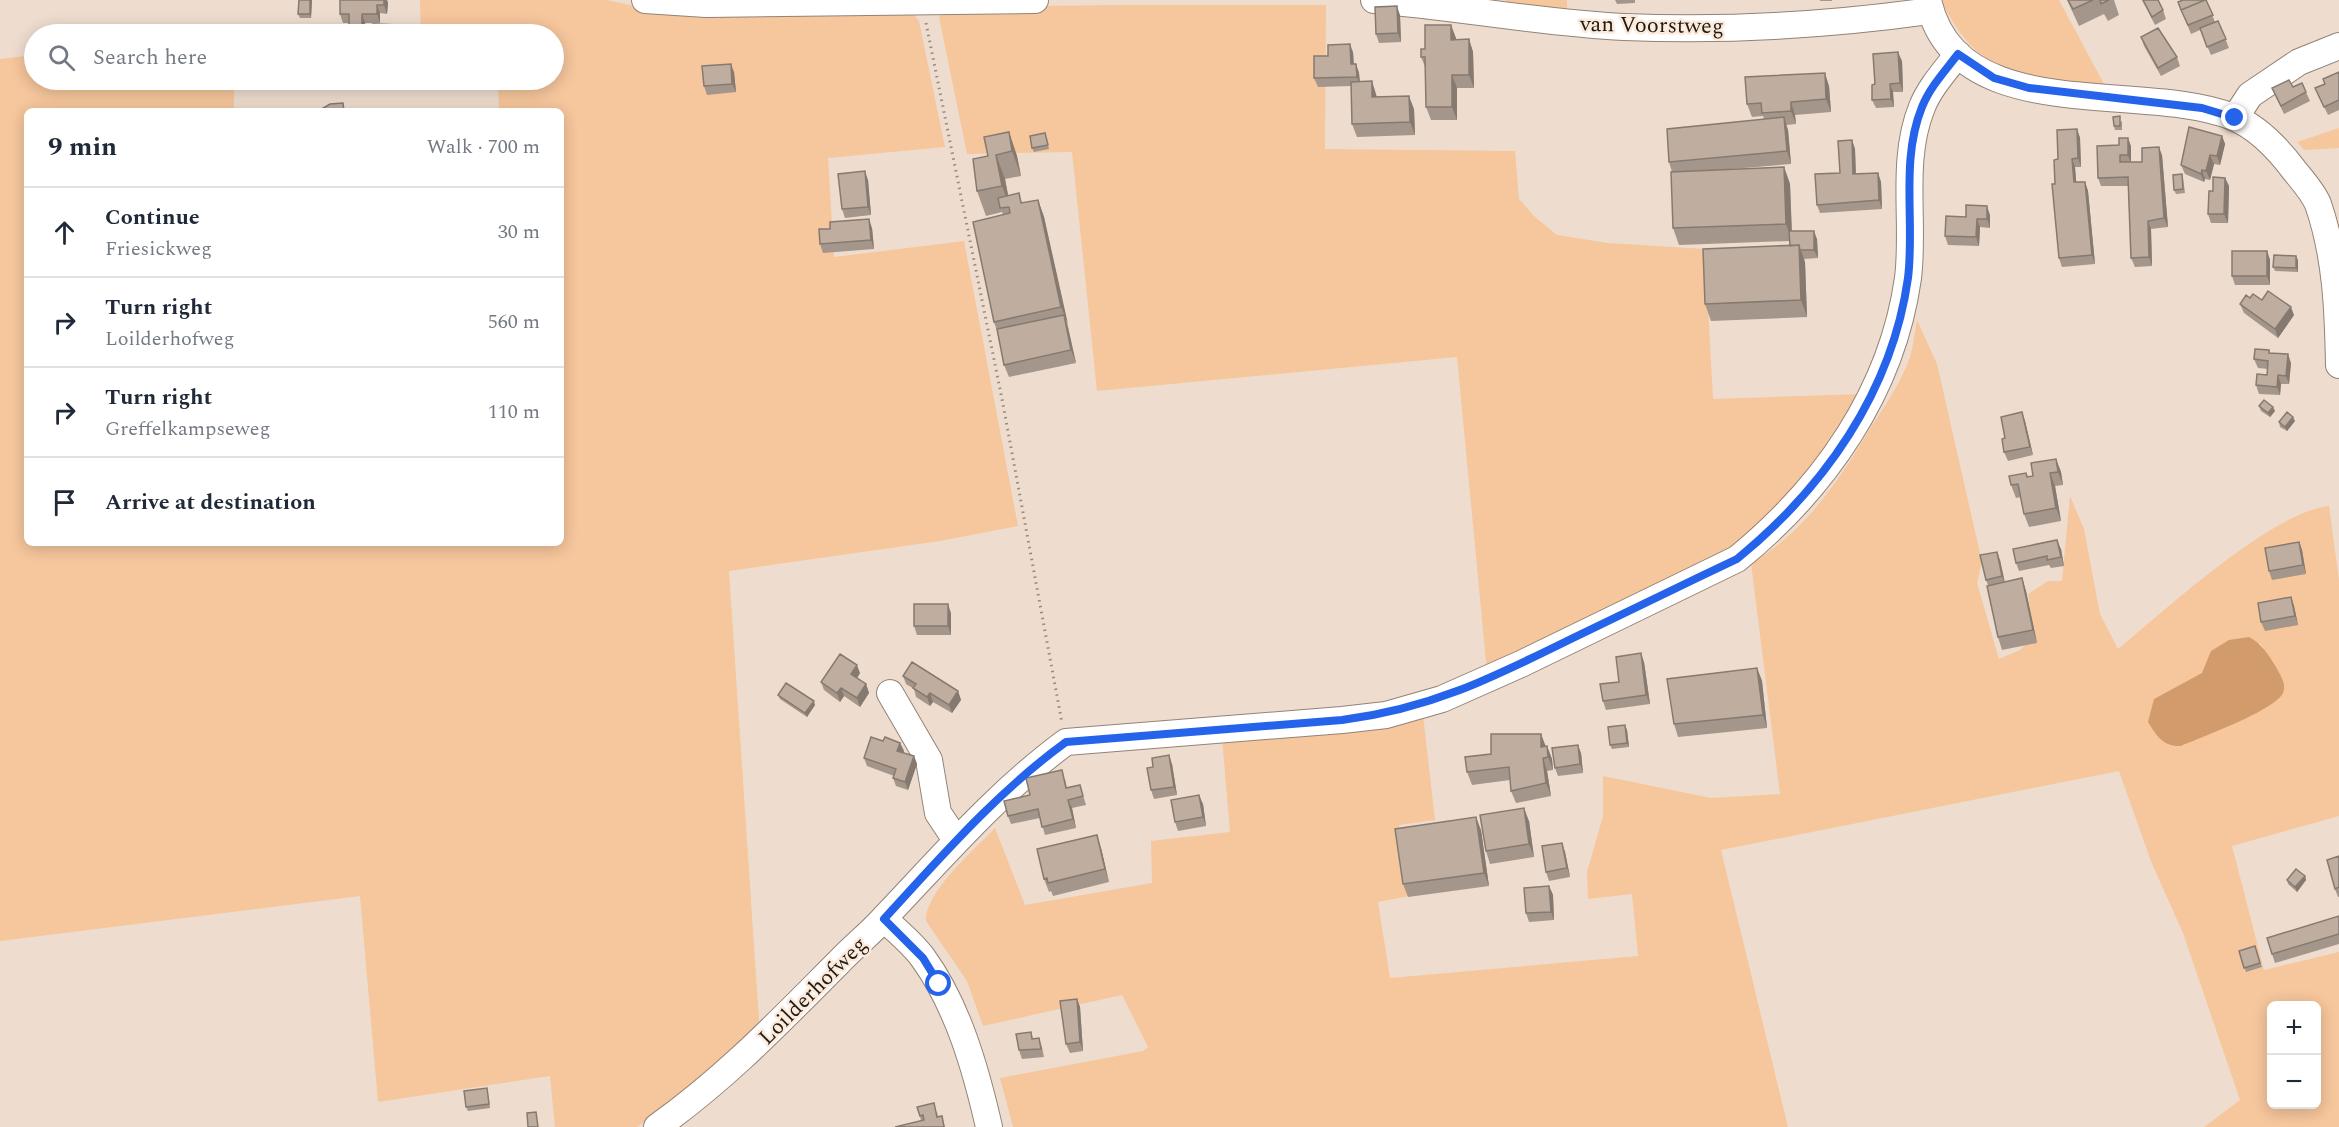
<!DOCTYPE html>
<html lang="en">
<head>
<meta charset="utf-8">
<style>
  body { margin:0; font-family:Spectral,serif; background:#f2f2f3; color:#1f2937 }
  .controls { position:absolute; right:18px; bottom:18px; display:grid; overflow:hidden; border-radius:9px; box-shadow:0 3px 15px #0003 }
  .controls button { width:54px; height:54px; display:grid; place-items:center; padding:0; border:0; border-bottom:2px solid #e0e1e3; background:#fff; color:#1f2937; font:30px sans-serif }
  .stop { position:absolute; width:18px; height:18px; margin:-14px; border:4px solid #2563eb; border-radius:50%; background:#fff }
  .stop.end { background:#2563eb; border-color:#fff; box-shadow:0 2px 6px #0008 }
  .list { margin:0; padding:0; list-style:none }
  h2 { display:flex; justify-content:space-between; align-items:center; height:78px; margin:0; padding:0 24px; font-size:26px }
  h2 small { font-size:20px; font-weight:400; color:#747a83 }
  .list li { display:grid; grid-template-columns:39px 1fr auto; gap:18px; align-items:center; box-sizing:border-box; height:90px; padding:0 24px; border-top:2px solid #e0e1e3 }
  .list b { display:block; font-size:22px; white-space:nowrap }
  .list p { margin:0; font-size:20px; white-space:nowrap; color:#747a83 }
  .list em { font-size:20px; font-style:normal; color:#747a83 }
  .icon { flex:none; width:33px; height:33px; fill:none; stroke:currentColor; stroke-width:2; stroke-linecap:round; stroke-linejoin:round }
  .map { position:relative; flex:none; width:2339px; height:1127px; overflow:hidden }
  .search { position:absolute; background:#fff; box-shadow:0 3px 15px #0003; left:24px; top:24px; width:540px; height:66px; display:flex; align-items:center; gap:15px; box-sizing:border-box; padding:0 21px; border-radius:33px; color:#747a83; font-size:22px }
  .panel { position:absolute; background:#fff; box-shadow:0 3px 15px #0003; left:24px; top:108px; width:540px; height:438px; border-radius:9px }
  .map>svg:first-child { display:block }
  .green { fill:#f6c69c; fill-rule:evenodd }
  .water { fill:#d19b6b }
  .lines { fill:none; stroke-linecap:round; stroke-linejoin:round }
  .minor-casing { stroke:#938376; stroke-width:28 }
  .path { stroke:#978a7f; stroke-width:3; stroke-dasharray:1.5 4.5; stroke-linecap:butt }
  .minor { stroke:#fff; stroke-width:26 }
  .wall { fill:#a4968a }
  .shaded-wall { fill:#867a70 }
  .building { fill:#bfaea0; stroke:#867a70; stroke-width:1.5 }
  .route { stroke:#2563eb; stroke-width:8 }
  .labels { text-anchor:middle; stroke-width:5; stroke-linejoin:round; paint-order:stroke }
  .street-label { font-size:22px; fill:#211b15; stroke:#fceadb }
</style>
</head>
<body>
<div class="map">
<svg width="2339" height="1127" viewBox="0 0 2339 1127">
  <rect width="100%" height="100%" fill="#eeddce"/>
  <path class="green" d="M420 0H607L648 9 903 11 914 15 919 21 945 147 828 158 834 257 964 241 1018 526 940 541 729 571 759 1020 753 1034 698 1083 637 1127H555L550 1076 378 1102 360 896 0 941V59L34 55V80H234V111H27V543H561V111H499L498 80H554V34H421Z
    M1506 0H1567V13L1507 8Z
    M1941 0H2059L2105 86C2027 79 1979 80 1941 0Z
    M1119 5H1326L1325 149 1515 151 1519 199 1535 217 1557 235 1608 243 1705 249 1713 399 1861 394 1852 416 1758 536 1487 672 1457 357 1097 391 1072 152 967 154 939 17 950 7Z
    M2339 128V148L2304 150 2297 142Z
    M1917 320 1937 364 1982 562 1977 583 1999 659 2020 650 2029 641 2031 618 2028 594 2048 581H2062L2070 496 2084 529 2100 614 2118 649C2167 609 2270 513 2329 506L2339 580V816L2232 846 2264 970 2339 952V1127H2204L2240 1100 2183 933 2152 864 2119 771 1721 850 1788 1127H1013L1000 1078 1143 1051 1148 1047 1122 995 983 1026 967 981 926 921C925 892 975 849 995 828L1025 905 1152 883 1151 841 1230 832 1222 738 1423 715 1435 820 1399 825 1409 896 1378 902 1390 978 1638 956 1632 894 1588 899 1587 872 1603 816V776L1711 798 1780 794 1751 563C1804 533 1837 483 1868 432 1882 410 1897 389 1907 365 1913 352 1914 335 1917 320ZM2260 643 2280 674 2154 699ZM2272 1006H2316V1104H2272Z"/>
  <path class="water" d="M2249 637C2262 644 2268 654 2276 667 2280 674 2287 685 2283 693 2274 711 2201 737 2181 746 2163 747 2156 735 2148 722L2154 699 2202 673 2211 651 2229 640Z"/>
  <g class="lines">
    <defs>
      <path id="minor" d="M645 0 706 4 1035 0
        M1374 0C1458 7 1541 23 1624 27 1725 31 1830 25 1930 11
        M1928 0C1956 129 2142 80 2233 117 2257 127 2279 150 2294 170 2302 180 2313 192 2318 204 2336 256 2338 310 2339 365
        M2235 118 2250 95 2299 62 2339 46
        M890 693 929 760 938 813 956 840
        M884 919C897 931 913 944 923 958 958 1006 976 1070 989 1127
        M657 1127C727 1077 779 1022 839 962 854 946 871 933 885 917 943 856 998 792 1066 742L1342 720 1386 715 1442 699 1521 664 1737 559C1824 488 1892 392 1908 278 1915 222 1900 161 1922 107 1930 87 1945 71 1958 54"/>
    </defs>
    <use href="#minor" class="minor-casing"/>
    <path class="path" d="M926 23 1002 399 1062 723"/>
    <use href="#minor" class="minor"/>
  </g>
  <path class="wall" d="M312 0 311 18H300L298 14Z
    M340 0H387L388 3 387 14 380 13V23H365L366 34H343L349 25V23H343L340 14Z
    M1615 0H1635V3L1617 4Z
    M1820 0H1832V1H1820Z
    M2067 0H2114L2119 15 2108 21 2104 14 2079 26Z
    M2142 0H2158L2163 10 2166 19 2155 25Z
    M2206 0 2215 22 2218 21 2229 48 2211 55 2200 30 2191 34 2178 2Z
    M1400 15 1401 42 1379 43 1376 34Z
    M1451 25 1456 40 1469 39 1473 52 1474 88H1457V120H1431L1426 107V69L1421 57 1425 49Z
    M2141 37 2177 57 2180 66 2161 76 2144 46Z
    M1353 52 1354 64H1356L1359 73 1360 82 1376 94 1377 97 1414 109 1415 135 1357 137 1352 124 1351 86 1318 87 1314 78 1328 56Z
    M1902 61 1903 92H1893L1894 107 1876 108 1872 100 1875 84Z
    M734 72 736 92 707 95 704 86Z
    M2339 72V110L2328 115 2315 88 2325 84Z
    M1829 86 1831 112 1795 115 1796 124 1786 125 1788 130 1791 164 1732 169 1784 167 1790 184 1792 231 1817 239 1818 258 1804 259 1805 262 1807 317 1711 321 1705 304 1790 246V241L1679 245 1673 228 1672 172 1669 162 1764 119 1763 116 1752 117 1747 104Z
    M2293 87 2306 92 2310 101 2284 114 2272 88Z
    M2122 121V130H2115L2114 126Z
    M2077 129 2080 138 2081 167H2075L2076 182H2085L2088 191 2095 264 2062 267 2059 258 2055 184 2058 159Z
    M1009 132 1017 156 1021 176 1005 179 1008 196 1019 193 1022 203 1038 200 1044 217 1076 363 1009 377 1004 365 997 331 994 322 1003 215 1002 212 986 216 977 191 988 156Z
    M1045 133 1049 149 1034 152 1032 148Z
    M2222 136 2225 144 2220 165 2214 164 2210 180 2205 179 2204 182 2185 174 2181 165Z
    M1852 140 1855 149 1856 174 1878 173 1881 182 1882 209 1820 213 1817 205 1840 173Z
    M2119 145 2131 146V162H2142L2162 155 2168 227 2151 229 2152 266 2135 267 2131 258 2128 186H2101L2098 178Z
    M2183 178 2185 193 2176 194 2174 190Z
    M2225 178 2229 186 2228 223H2211L2208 214 2213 191Z
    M868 180 871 215 845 218 842 209Z
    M1990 215V228L1980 227 1979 246 1948 245 1945 236 1966 217Z
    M872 228 874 249 823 253 820 244Z
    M2267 251 2270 260V285H2235L2232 276Z
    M2298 260V272L2275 271 2273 267Z
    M2250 298 2262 300 2294 315 2278 338 2244 313 2240 304Z
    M2269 350 2270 353 2291 363 2289 384H2281L2280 395 2259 394 2256 385 2267 375 2268 369 2258 368 2254 359Z
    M2259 406 2275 411 2270 417 2261 411Z
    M2025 421 2033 455 2008 461 2004 452 2005 438Z
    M2295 421 2287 431 2280 427 2279 422Z
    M2056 459 2061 472 2063 485 2055 486 2061 521 2029 527 2024 514 2021 497 2016 498 2011 485 2026 473 2028 477 2033 476Z
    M2299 542 2302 550 2306 574 2272 580 2269 571Z
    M2061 549 2064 566 2051 568 2049 565 2019 571 2016 563Z
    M2000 560 2005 582 2022 578 2026 591 2037 643 2002 650 1998 637 1988 585 1986 580Z
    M2291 597 2294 606 2298 625 2265 631 2261 622Z
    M951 613V635H917L914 626Z
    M1644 662 1650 704 1606 710 1603 701Z
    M1757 668 1762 681 1767 728 1678 737 1674 724Z
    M860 673 857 678 866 684 869 693 860 707 844 696 840 702 824 690 821 682Z
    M903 676 958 691 961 700 952 713 933 702 930 706 916 697 914 689 906 684Z
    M778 695 815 705 807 717 780 699Z
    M1627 730 1629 747 1612 749 1610 745Z
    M1541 734 1545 746H1547L1552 759 1553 770 1547 771 1551 796 1516 803 1511 791 1510 780 1472 785 1467 772 1491 754Z
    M883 741 900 743 904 751 903 753 914 756 917 764 908 790 896 786 893 778 894 776 867 766 864 758Z
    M1581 753 1583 773 1558 776 1555 768Z
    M1172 764 1177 795 1154 799 1151 790Z
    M1065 779 1067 788 1080 785 1086 805 1072 808 1076 828 1045 835 1040 818 1011 824 1008 816 1030 795Z
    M1203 804 1206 826 1178 831 1175 822Z
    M1529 821 1534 857 1490 864 1486 851Z
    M1481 830 1489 886 1408 897 1403 884Z
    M1101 848 1109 882 1053 896 1051 891 1049 892 1044 879Z
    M1565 852 1570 877 1549 881 1546 872Z
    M2339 856V897H2338L2335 889Z
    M2305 876 2306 880 2297 892 2288 884 2287 880Z
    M1549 886 1553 895 1554 920 1529 922 1526 913Z
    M2339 916V944L2275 963 2272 954Z
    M2255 946 2262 967 2246 972 2239 951Z
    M1077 999 1080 1007 1083 1051 1070 1053 1066 1044Z
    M1031 1032 1033 1039 1039 1038 1042 1047 1044 1057 1022 1059 1019 1050Z
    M487 1088 488 1093 490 1108 468 1111 466 1107Z
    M937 1112 938 1117 942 1116 945 1127H895L921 1121 920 1116Z"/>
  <path class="shaded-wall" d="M310 0H312L311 18 310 14Z
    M384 0H387L388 3 387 14 384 5Z
    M377 5 380 13V23L377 14Z
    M1397 6 1400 15 1401 42 1398 33Z
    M362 14 365 23 366 34H362Z
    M399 25 402 33V34H399Z
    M1451 25 1456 38V53L1451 40Z
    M1469 39 1473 52 1474 88 1469 75Z
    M1350 44 1353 52 1354 73 1351 64Z
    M1898 52 1902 61 1903 92 1900 83Z
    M731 64 734 72 736 92 732 84Z
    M1356 64 1359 73 1360 86 1357 77Z
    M1825 73 1829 86 1831 112 1826 99Z
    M1452 75 1457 88V120L1452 107Z
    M1372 81 1376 94 1377 110 1372 97Z
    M1890 84 1893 92 1894 107 1891 99Z
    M1409 96 1414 109 1415 135 1410 122Z
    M1791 102 1795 115 1796 124 1791 111Z
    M1784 117 1788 130 1791 164 1787 151Z
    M2077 129 2080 138 2081 167 2078 158Z
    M1009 132 1017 156 1021 176 1012 151Z
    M2222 136 2225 144 2220 165 2217 156Z
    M2128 138 2131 146V164L2128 155Z
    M1852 140 1855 149 1856 183 1853 174Z
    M2159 147 2162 155 2168 227 2164 218Z
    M996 155 1005 179 1011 210 1002 186Z
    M2210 155 2214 164 2210 180 2206 171Z
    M2072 159 2075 167 2077 191 2074 182Z
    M1784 167 1790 184 1792 241 1786 224Z
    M2202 170 2205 179 2204 182 2201 174Z
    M865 171 868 180 871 215 868 207Z
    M1878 173 1881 182 1882 209 1879 200Z
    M2225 178 2229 186 2228 223 2224 214Z
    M2085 182 2088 191 2095 264 2092 255Z
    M1038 200 1044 217 1068 324 1061 307Z
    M1987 206 1990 215V228L1987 219Z
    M869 219 872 228 874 249 871 240Z
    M1977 219 1980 227 1979 246 1976 237Z
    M2148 221 2151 229 2152 266 2149 257Z
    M1814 231 1817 239 1818 258 1814 250Z
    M1799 245 1805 262 1807 317 1801 300Z
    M2267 251 2270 260V285L2267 276Z
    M2296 256 2298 260V272L2296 268Z
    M2291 307 2294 315 2278 338 2275 329Z
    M1064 315 1068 328 1076 363 1071 350Z
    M2288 354 2291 363 2289 384 2286 376Z
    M2278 375 2281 384 2280 395 2277 387Z
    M2273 407 2275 411 2270 417 2268 413Z
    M2022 412 2025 421 2033 455 2030 447Z
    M2293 417 2295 421 2287 431 2285 427Z
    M2056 459 2061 472 2063 485 2058 472Z
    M2050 473 2055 486 2061 521 2056 508Z
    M2057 540 2061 549 2064 566 2061 557Z
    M2299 542 2302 550 2306 574 2303 565Z
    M1997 552 2000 560 2005 585 2002 576Z
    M2022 578 2026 591 2037 643 2033 630Z
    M2291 597 2294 606 2298 625 2295 616Z
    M948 604 951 613V635L948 626Z
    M1641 653 1644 662 1650 704 1646 695Z
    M857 665 860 673 854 683 851 674Z
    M1757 668 1762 681 1767 728 1763 715Z
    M866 684 869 693 860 707 857 698Z
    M841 688 844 696 840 702 837 693Z
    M958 691 961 700 952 713 949 705Z
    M930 693 933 702 930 706 927 697Z
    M814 701 815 705 807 717 805 713Z
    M1625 725 1627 730 1629 747 1627 743Z
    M1541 734 1546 747V760L1541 747Z
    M900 743 904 751 900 760 897 751Z
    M1578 745 1581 753 1583 773 1580 764Z
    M1547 746 1552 759 1553 770 1548 757Z
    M1169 755 1172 764 1177 795 1174 787Z
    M914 756 917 764 908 790 905 782Z
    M1543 758 1547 771 1551 796 1546 783Z
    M1199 795 1203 804 1206 826 1203 817Z
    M1068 800 1072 808 1076 828 1073 819Z
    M1524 808 1529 821 1534 857 1529 844Z
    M1476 817 1481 830 1489 886 1484 873Z
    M1097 835 1101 848 1109 882 1105 869Z
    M1562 843 1565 852 1570 877 1567 868Z
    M2305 876 2306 880 2297 892 2295 887Z
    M1549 886 1553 895 1554 920 1551 912Z
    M1077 999 1080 1007 1083 1051 1080 1042Z"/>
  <path class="building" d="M299 0H310V14H298Z
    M340 0H384V5H377V14H362V34H343V25H349V14H340Z
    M2068 0H2093L2073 9Z
    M2100 0H2109L2101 4Z
    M2143 0H2158L2163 10 2152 17Z
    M2183 0H2205L2181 10 2178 2Z
    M2205 0H2206L2213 15 2188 25 2181 10Z
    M1397 6 1398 33 1376 34 1375 7Z
    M2218 21 2226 39 2207 47 2200 28Z
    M373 24 399 25V34H373Z
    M1425 25H1451V40L1469 39V75H1452V107H1426L1425 57H1421V49H1425Z
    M2158 28 2177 57 2158 68 2141 37Z
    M1350 44 1351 64H1356L1357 77 1314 78V56H1328V45Z
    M1898 52 1900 83 1890 84 1891 99 1872 100V85L1875 84 1873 54Z
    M731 64 732 84 704 86 702 66Z
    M2339 72V100L2324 107 2315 88 2325 84 2323 79Z
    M1825 73 1826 99 1791 102V111L1762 113 1761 103 1747 104 1745 77Z
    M2289 80 2293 87 2302 83 2306 92 2281 106 2272 88Z
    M1372 81V97L1409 96 1410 122 1352 124 1351 82Z
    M343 103 344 111H320V110L330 104Z
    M2120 116V126H2114L2113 117Z
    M1784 117 1787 151 1669 162 1667 129Z
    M2189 127 2222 136 2217 156 2210 155 2206 171 2202 170 2201 174 2181 165Z
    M2077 129 2078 158 2072 159 2074 182H2085L2092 255 2059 258 2052 184H2055L2054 160 2058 159 2057 130Z
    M1009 132 1012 151 996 155 1002 186 977 191 973 159 988 156 984 137Z
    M1045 133 1048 145 1032 148 1030 136Z
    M2119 138H2128V155H2120V162H2142V148L2159 147 2164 218 2148 221 2149 257 2131 258 2128 177 2098 178 2097 146 2119 145Z
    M1852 140 1853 174 1878 173 1879 200 1817 205 1815 174 1840 173 1838 141Z
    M1784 167 1786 224 1673 228 1671 172Z
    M865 171 868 207 842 209 838 174Z
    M2182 174 2183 189 2174 190 2173 175Z
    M2213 177 2225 178 2224 214H2208L2209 191H2213Z
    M1019 193 1021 203 1038 200 1061 307 994 322 973 222 1010 213 1009 207 1000 208 998 198Z
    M1966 205 1987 206V219H1977L1976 237 1945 236 1946 216 1966 217Z
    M869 219 871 240 820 244 819 229H830V222Z
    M1789 231H1814V250H1800L1799 245 1790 246Z
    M1799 245 1801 300 1705 304 1703 249Z
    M2232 251H2267V276H2232Z
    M2274 255 2296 256V268L2273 267Z
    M2268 291 2291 307 2275 329 2240 304 2246 295 2250 298 2253 294 2262 300Z
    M1064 315 1071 350 1004 365 997 329Z
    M2255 349 2269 350V353L2288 354 2286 376 2278 375 2277 387 2256 385 2257 374 2267 375 2268 361 2254 359Z
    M2264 400 2273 407 2268 413 2259 406Z
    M2022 412 2030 447 2004 452 2002 439 2005 438 2001 417Z
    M2287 412 2293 417 2285 427 2279 422Z
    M2056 459 2058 472 2050 473 2056 508 2024 514 2018 484 2011 485 2009 476 2026 473 2027 477 2033 476 2031 463Z
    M2057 540 2061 557 2047 560V556L2016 563 2013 549Z
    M2299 542 2303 565 2269 571 2265 548Z
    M1997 552 2002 576 1986 580 1980 555Z
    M2022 578 2033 630 1998 637 1987 586Z
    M2291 597 2295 616 2261 622 2258 603Z
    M914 604H948V626H914Z
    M1641 653 1646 695 1603 701 1600 684 1619 682 1616 657Z
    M840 654 857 665 851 674 866 684 857 698 841 688 837 693 821 682Z
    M912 662 958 691 949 705 930 693 927 697 913 688 916 684 903 676Z
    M1757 668 1763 715 1674 724 1667 679Z
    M786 683 814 701 805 713 778 695Z
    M1625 725 1627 743 1610 745 1608 727Z
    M1491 734H1541V747L1547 746 1548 757 1543 758 1546 783 1511 791 1509 767 1467 772 1465 757 1491 754Z
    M871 737 883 741 885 737 900 743 897 751 914 756 905 782 893 778 896 769 864 758Z
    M1578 745 1580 764 1555 768 1552 748Z
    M1169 755 1174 787 1151 790 1147 768 1153 767 1152 758Z
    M1062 770 1066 788 1080 785 1083 796 1068 800 1073 819 1042 827 1038 809 1008 816 1004 801 1030 795 1026 778Z
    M1199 795 1203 817 1175 822 1171 800Z
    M1524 808 1529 844 1486 851 1480 815Z
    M1476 817 1484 873 1403 884 1395 829Z
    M1097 835 1105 869 1048 883 1047 878 1044 879 1037 849Z
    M1562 843 1567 868 1546 872 1542 846Z
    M2339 856V887L2335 889 2327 860Z
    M2296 869 2305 876 2295 887 2287 880Z
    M1549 886 1551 912 1526 913 1524 888Z
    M2339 916V934L2272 954 2267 938Z
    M2255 946 2260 963 2244 968 2239 951Z
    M1077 999 1080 1042 1066 1044 1060 1001Z
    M1031 1032 1032 1039 1039 1038 1041 1049 1019 1050 1016 1034Z
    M487 1088 489 1104 466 1107 464 1091Z
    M934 1103 937 1117 942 1116 944 1127H895L924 1120 923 1115 920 1116 917 1107Z
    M536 1112 538 1127H528L527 1113Z"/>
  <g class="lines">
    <path class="route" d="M939 984 923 958 884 919C941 857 997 792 1066 742L1342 720C1431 709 1494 677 1573 638 1627 612 1682 585 1737 559 1824 488 1892 392 1908 278 1915 222 1900 161 1922 107 1930 87 1945 71 1958 54L1994 78 2029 88 2202 108 2235 118"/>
  </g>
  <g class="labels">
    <g class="street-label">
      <text transform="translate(1652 24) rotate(1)" y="8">van Voorstweg</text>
      <text transform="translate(812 990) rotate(-45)" y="8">Loilderhofweg</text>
    </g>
  </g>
</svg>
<div class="controls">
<button>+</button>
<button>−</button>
</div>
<div class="stop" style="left:939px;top:984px"></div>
<div class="stop end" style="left:2235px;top:118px"></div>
<div class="search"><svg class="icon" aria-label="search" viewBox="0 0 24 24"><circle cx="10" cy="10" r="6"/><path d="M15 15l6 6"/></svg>Search here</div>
<section class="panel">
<h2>9 min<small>Walk · 700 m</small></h2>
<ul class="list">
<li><svg class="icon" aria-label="ahead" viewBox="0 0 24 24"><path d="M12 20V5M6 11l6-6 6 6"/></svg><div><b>Continue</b><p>Friesickweg</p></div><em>30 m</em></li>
<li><svg class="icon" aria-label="right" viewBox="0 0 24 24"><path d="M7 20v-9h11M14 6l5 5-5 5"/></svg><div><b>Turn right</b><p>Loilderhofweg</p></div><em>560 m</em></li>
<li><svg class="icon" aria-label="right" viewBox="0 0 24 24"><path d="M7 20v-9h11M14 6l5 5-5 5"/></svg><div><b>Turn right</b><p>Greffelkampseweg</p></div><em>110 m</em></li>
<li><svg class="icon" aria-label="arrive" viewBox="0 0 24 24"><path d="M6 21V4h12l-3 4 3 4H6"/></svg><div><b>Arrive at destination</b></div></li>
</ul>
</section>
</div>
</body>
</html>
